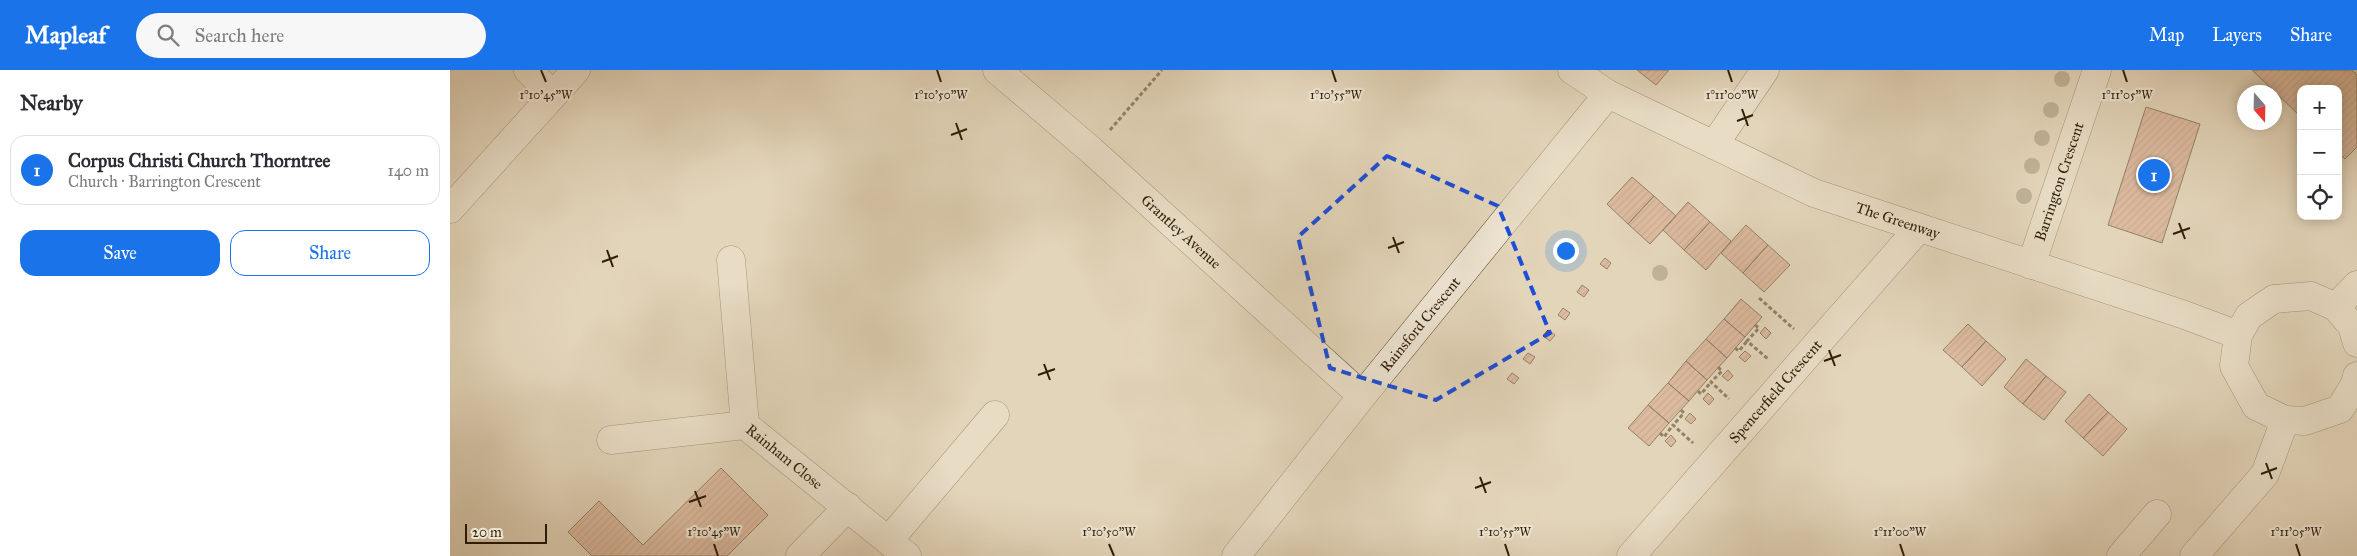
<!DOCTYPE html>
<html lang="en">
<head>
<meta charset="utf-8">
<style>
  body { margin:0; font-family:"IM FELL Great Primer",serif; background:#f7f7f7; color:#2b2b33 }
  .controls { position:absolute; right:15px; top:15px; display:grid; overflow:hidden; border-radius:10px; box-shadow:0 2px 12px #0003 }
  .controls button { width:45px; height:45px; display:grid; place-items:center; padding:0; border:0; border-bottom:1px solid #e1e1e2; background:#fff; color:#2b2b33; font:25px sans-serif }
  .compass { position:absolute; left:1787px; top:15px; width:45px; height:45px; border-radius:50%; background:#fff; box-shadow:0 2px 12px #0003; rotate:160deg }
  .scale { position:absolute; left:15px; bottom:12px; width:82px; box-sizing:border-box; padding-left:5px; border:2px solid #2f1e05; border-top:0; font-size:14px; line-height:18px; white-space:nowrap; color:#2f1e05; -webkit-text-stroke:4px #ede4d2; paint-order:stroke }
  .you { position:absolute; left:1115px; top:180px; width:18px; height:18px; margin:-12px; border:4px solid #fff; border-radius:50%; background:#1a73e8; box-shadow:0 0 0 8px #1a73e833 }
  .badge { display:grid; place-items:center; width:32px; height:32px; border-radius:50%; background:#1a73e8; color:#fff; font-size:16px; font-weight:700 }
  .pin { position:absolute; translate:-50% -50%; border:2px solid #fff; box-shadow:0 1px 5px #0006 }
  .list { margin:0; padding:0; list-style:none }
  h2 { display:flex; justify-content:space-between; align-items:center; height:65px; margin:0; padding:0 20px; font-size:21px }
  h2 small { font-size:16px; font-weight:400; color:#7c7c81 }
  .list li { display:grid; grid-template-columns:32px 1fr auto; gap:15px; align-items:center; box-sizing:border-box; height:70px; margin:0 10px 10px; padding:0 10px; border:1px solid #e1e1e2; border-radius:15px }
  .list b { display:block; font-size:19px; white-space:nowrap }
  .list p { margin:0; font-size:16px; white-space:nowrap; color:#7c7c81 }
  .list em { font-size:16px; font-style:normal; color:#7c7c81 }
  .actions { display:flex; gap:10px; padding:15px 20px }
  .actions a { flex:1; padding:11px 0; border:1px solid #1a73e8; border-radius:15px; text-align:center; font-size:18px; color:#1a73e8 }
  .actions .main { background:#1a73e8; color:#fff }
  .icon { flex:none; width:28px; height:28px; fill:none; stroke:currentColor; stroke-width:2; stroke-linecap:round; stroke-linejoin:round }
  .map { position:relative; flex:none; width:1907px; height:486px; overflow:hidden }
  header { display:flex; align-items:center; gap:30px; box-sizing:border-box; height:70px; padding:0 25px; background:#1a73e8; color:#fff }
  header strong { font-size:24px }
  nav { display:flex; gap:28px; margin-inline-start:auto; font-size:18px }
  .search { width:350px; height:45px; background:#f7f7f7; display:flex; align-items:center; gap:12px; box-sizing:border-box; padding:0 18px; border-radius:28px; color:#7c7c81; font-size:19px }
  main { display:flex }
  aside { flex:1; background:#fff }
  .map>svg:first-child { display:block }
  .building { fill:url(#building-hatch); stroke:#2f1e05 }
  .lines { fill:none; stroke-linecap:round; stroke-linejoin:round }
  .minor-casing { stroke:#5c4c32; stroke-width:29 }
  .path { stroke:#2f1e05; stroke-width:3; stroke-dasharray:4 2.5; stroke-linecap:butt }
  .minor { stroke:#ede4d2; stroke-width:28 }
  .tree { fill:#968b6e }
  .marked { fill:none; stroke:#1d4ed8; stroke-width:4; stroke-dasharray:10 6; stroke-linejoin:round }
  .ticks { fill:none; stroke:#2f1e05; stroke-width:2 }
  .labels { text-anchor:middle; stroke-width:4.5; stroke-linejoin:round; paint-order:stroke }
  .street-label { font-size:15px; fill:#2f1e05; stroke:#ede4d2 }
  .ticks-label { font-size:12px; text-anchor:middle; fill:#2f1e05; stroke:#ede4d2; stroke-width:4.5; stroke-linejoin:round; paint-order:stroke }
</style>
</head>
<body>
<header>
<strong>Mapleaf</strong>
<div class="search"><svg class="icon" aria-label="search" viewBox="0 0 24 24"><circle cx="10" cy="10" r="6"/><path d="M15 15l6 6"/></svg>Search here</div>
<nav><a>Map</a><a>Layers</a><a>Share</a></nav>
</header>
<main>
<aside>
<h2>Nearby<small></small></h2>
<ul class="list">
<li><span class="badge">1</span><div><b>Corpus Christi Church Thorntree</b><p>Church · Barrington Crescent</p></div><em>140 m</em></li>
</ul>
<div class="actions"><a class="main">Save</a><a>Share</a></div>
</aside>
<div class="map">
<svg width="1907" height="486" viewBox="0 0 1907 486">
  <defs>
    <pattern id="building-hatch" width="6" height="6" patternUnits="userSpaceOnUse" patternTransform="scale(1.25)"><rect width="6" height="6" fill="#d59b7f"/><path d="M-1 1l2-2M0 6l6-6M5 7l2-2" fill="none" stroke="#ad7e66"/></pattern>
  </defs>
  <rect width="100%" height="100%" fill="#e3d5ba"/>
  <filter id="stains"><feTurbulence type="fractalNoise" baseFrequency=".004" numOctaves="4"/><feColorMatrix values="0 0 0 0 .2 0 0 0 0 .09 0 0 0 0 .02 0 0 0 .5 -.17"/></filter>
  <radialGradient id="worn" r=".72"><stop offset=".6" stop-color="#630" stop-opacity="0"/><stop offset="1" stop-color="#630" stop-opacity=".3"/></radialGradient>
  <path class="building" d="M1187 0H1219L1206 15Z
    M1802 0H1902L1907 5V77L1895 89 1888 83V19H1851V47Z
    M1696 37 1750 54 1712 173 1658 155Z
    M1182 107 1204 126 1178 154 1157 134Z
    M1204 126 1226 146 1200 174 1178 154Z
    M1238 132 1260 152 1234 180 1213 160Z
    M1260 152 1281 171 1256 200 1234 180Z
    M1296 155 1318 175 1293 203 1271 183Z
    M1318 175 1340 195 1314 222 1293 203Z
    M1155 188 1161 193 1157 199 1150 194Z
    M1132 215 1139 220 1134 227 1127 222Z
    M1291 229 1312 247 1295 267 1274 249Z
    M1113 238 1120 243 1115 250 1108 245Z
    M1274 249 1295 267 1277 288 1256 269Z
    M1518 254 1536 271 1512 297 1493 280Z
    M1315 257 1321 263 1316 269 1310 263Z
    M1098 260 1105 265 1100 271 1093 266Z
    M1256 269 1277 288 1257 310 1236 291Z
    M1536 271 1556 289 1532 316 1512 297Z
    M1295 281 1301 286 1295 292 1289 287Z
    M1078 283 1085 287 1080 294 1073 289Z
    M1576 289 1596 306 1573 334 1554 317Z
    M1236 291 1257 310 1239 331 1218 313Z
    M1278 300 1283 306 1278 311 1272 306Z
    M1062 303 1069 308 1064 314 1057 309Z
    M1596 306 1616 322 1594 350 1573 334Z
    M1218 313 1239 331 1219 353 1198 335Z
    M1258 323 1264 329 1259 335 1253 329Z
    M1639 324 1658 342 1633 368 1615 351Z
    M1198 335 1219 353 1199 376 1178 358Z
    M1658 342 1677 359 1653 386 1633 368Z
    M1240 343 1246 349 1241 354 1235 349Z
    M1221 365 1226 371 1221 377 1215 371Z
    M271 398 318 445 277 486H142L118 462 149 431 193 475Z"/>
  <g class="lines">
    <defs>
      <g id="minor">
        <path d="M78 0 102 24"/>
        <path id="s1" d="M547 0 642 81 912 326"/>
        <path id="s2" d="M1122 0 1158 24 1364 123 1732 244 1788 265"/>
        <path d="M1264 75 1315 0"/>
        <path d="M0 139 126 0"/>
        <path id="s3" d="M281 190 295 355 457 486"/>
        <path id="s4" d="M1581 195 1647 0"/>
        <path d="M1886 237 1907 215"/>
        <path d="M1907 273 1902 256 1886 237 1861 226 1824 229 1799 246 1788 265 1784 296 1806 336 1835 350 1855 351 1890 339 1905 314 1907 306"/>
        <path d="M161 370 295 355"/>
        <path d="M439 470 545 345"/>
        <path d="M350 486 398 437"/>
        <path id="s5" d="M786 486 912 326 1158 24"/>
        <path id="s6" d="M1181 486 1469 158"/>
        <path d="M1671 486 1707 444"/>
        <path d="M1744 486 1815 404 1835 350"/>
      </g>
    </defs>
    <use href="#minor" class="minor-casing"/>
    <path class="path" d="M660 60 712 0
      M1309 228 1344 259
      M1305 255 1309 258 1297 271 1318 289
      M1285 278 1289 281 1297 271
      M1268 297 1272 301 1261 312 1279 329
      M1248 321 1251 324 1261 312
      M1231 340 1234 343 1223 355 1243 373
      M1210 363 1214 367 1223 355"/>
    <use href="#minor" class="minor"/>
  </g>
  <g class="tree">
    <circle cx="1612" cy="9" r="8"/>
    <circle cx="1601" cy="40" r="8"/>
    <circle cx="1592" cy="68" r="8"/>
    <circle cx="1582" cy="96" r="8"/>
    <circle cx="1574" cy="126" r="8"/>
    <circle cx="1210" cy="203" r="8"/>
  </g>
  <path d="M0 0H1907V486H0ZM937 86 1048 136 1100 263 986 330 880 298 848 167Z" fill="#e3d5ba" fill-opacity=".55" fill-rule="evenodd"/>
  <path class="marked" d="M937 86 1048 136 1100 263 986 330 880 298 848 167Z"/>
  <path class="ticks" d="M91 0 96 12M487 0 491 12M882 0 886 12M1278 0 1282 12M1673 0 1677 12M1292 39 1298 56M1287 51 1303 45M506 53 512 70M501 65 517 59M1729 153 1735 169M1723 164 1740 158M943 167 949 183M938 178 954 172M157 180 163 197M152 192 168 186M1379 280 1385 296M1374 291 1391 285M594 294 600 310M588 305 605 299M1816 393 1822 409M1811 404 1827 398M1030 407 1036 423M1025 418 1041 412M245 421 251 437M239 432 256 426M264 474 268 486M659 474 664 486M1055 474 1059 486M1450 474 1454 486M1846 474 1850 486"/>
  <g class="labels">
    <g class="street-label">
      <text dy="5" stroke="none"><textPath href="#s4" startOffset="88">Barrington Crescent</textPath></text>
      <text dy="5" stroke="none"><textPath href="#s2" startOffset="360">The Greenway</textPath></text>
      <text dy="5" stroke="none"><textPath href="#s1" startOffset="245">Grantley Avenue</textPath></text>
      <text dy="5" stroke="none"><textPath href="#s5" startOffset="296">Rainsford Crescent</textPath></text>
      <text dy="5" stroke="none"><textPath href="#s6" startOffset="219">Spencerfield Crescent</textPath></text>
      <text dy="5" stroke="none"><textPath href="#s3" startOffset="216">Rainham Close</textPath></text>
    </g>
  </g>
  <g class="ticks-label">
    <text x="96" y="29">1°10'45"W</text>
    <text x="491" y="29">1°10'50"W</text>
    <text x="886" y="29">1°10'55"W</text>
    <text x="1282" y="29">1°11'00"W</text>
    <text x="1677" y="29">1°11'05"W</text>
    <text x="264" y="466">1°10'45"W</text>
    <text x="659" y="466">1°10'50"W</text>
    <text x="1055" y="466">1°10'55"W</text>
    <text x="1450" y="466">1°11'00"W</text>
    <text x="1846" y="466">1°11'05"W</text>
  </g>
  <rect width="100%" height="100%" filter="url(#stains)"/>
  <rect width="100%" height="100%" fill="url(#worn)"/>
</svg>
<div class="controls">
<button>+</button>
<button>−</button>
<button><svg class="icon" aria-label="locate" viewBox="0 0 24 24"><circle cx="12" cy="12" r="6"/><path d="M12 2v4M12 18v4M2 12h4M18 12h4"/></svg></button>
</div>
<svg class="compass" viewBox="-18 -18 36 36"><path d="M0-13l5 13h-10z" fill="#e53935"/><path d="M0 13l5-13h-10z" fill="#7c7c81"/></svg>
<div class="scale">20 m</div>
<div class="you"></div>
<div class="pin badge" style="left:1704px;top:105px">1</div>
</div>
</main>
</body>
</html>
